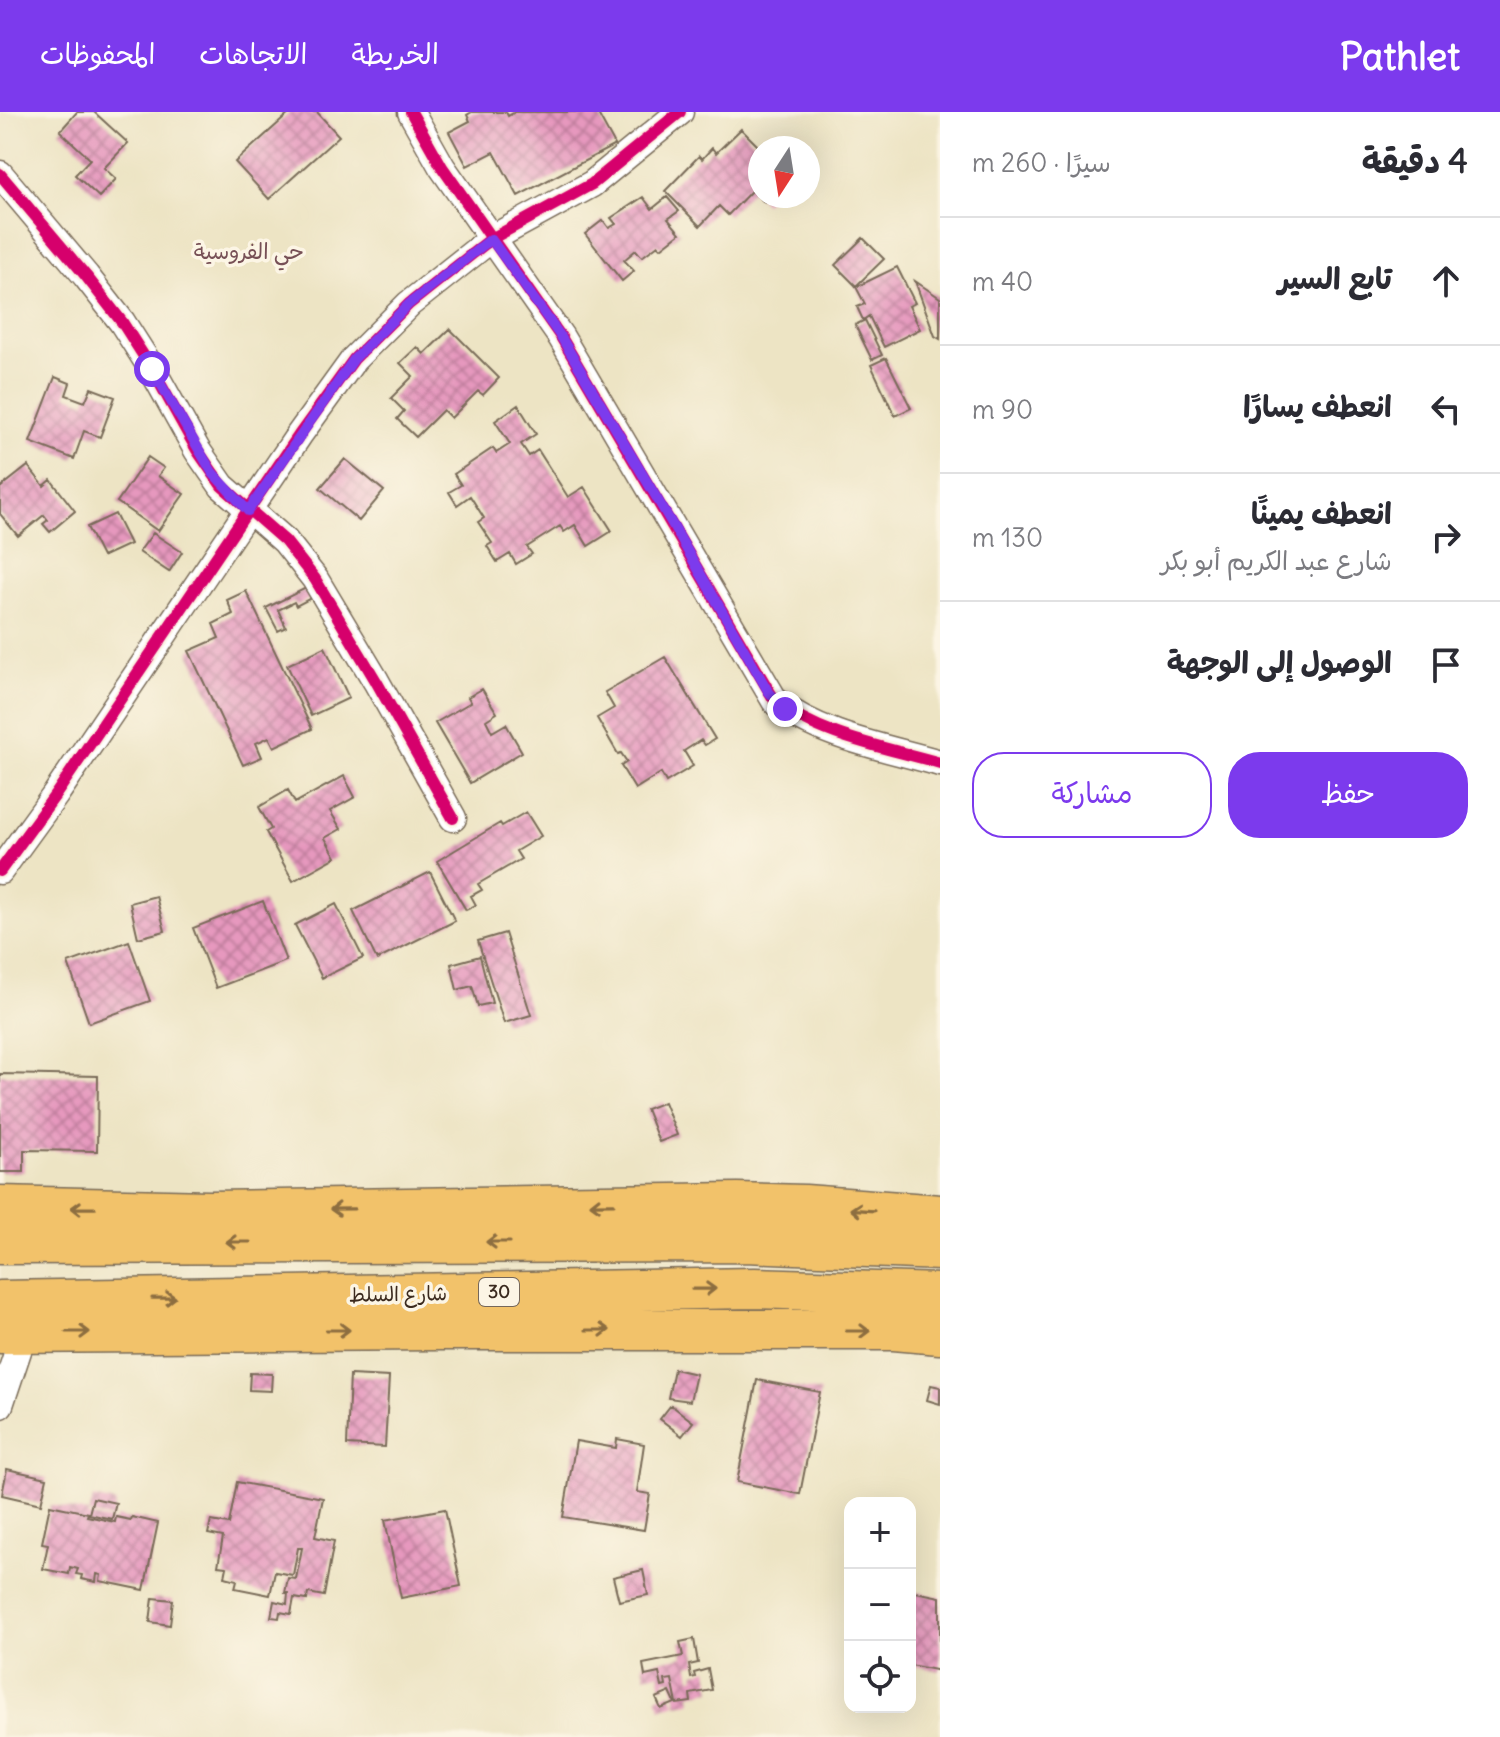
<!DOCTYPE html>
<html lang="ar">
<head>
<meta charset="utf-8">
<style>
  body { margin:0; font-family:Delius,"Playpen Sans Arabic",sans-serif; background:#f7f7f7; color:#2b2b33; direction:rtl }
  .controls { position:absolute; right:24px; bottom:24px; display:grid; overflow:hidden; border-radius:16px; box-shadow:0 8px 32px #0002 }
  .controls button { width:72px; height:72px; display:grid; place-items:center; padding:0; border:0; border-bottom:2px solid #e1e1e2; background:#fff; color:#2b2b33; font:40px sans-serif }
  .compass { position:absolute; left:748px; top:24px; width:72px; height:72px; border-radius:50%; background:#fff; box-shadow:0 8px 32px #0002; rotate:192deg }
  .stop { position:absolute; width:24px; height:24px; margin:-18px; border:6px solid #7c3aed; border-radius:50%; background:#fff }
  .stop.end { background:#7c3aed; border-color:#fff; box-shadow:0 2px 8px #0008 }
  .list { margin:0; padding:0; list-style:none }
  h2 { display:flex; justify-content:space-between; align-items:center; height:104px; margin:0; padding:0 32px; font-size:34px }
  h2 small { font-size:26px; font-weight:400; color:#7c7c81 }
  .list li { display:grid; grid-template-columns:52px 1fr auto; gap:24px; align-items:center; box-sizing:border-box; height:128px; padding:0 32px; border-top:2px solid #e1e1e2 }
  .list b { display:block; font-size:30px; white-space:nowrap }
  .list p { margin:0; font-size:26px; white-space:nowrap; color:#7c7c81 }
  .list em { font-size:26px; font-style:normal; color:#7c7c81 }
  .actions { display:flex; gap:16px; padding:24px 32px }
  .actions a { flex:1; padding:18px 0; border:2px solid #7c3aed; border-radius:32px; text-align:center; font-size:28px; color:#7c3aed }
  .actions .main { background:#7c3aed; color:#fff }
  .icon { flex:none; width:44px; height:44px; fill:none; stroke:currentColor; stroke-width:2; stroke-linecap:round; stroke-linejoin:round }
  .map { position:relative; flex:none; width:940px; height:1625px; overflow:hidden; direction:ltr }
  header { display:flex; align-items:center; gap:48px; box-sizing:border-box; height:112px; padding:0 40px; background:#7c3aed; color:#fff }
  header strong { font-size:38px }
  nav { display:flex; gap:44px; margin-inline-start:auto; font-size:28px }
  main { display:flex }
  aside { flex:1; background:#fff }
  .map>svg:first-child { display:block }
  .building { fill:url(#building-cross-hatch) }
  .lines { fill:none; stroke-linecap:round; stroke-linejoin:round }
  .street-casing { stroke:#796b58; stroke-width:29 }
  .primary-casing { stroke:#796b58; stroke-width:43 }
  .street { stroke:#fff; stroke-width:26 }
  .primary { stroke:#f2c26a; stroke-width:40 }
  .cycleway-casing { stroke:#fcf5e5; stroke-width:17 }
  .cycleway { stroke:#d6006c; stroke-width:12 }
  .oneway { stroke:#8d6e40 }
  .route { stroke:#7c3aed; stroke-width:10 }
  .labels { text-anchor:middle; stroke-width:7; stroke-linejoin:round; paint-order:stroke }
  .shield { fill:#fcf5e5; stroke:#75675a; stroke-width:2 }
  .shield-label { font-size:18px; font-weight:bold; fill:#3b2a1e }
  .street-label { font-size:20px; fill:#3b2a1e; stroke:#fcf5e5 }
  .neighbourhood-label { font-size:22px; fill:#775056; stroke:#fcf5e5 }
</style>
</head>
<body>
<header>
<strong>Pathlet</strong>
<nav><a>الخريطة</a><a>الاتجاهات</a><a>المحفوظات</a></nav>
</header>
<main>
<aside>
<h2>4 دقيقة<small>سيرًا · 260 m</small></h2>
<ul class="list">
<li><svg class="icon" aria-label="ahead" viewBox="0 0 24 24"><path d="M12 20V5M6 11l6-6 6 6"/></svg><div><b>تابع السير</b></div><em>40 m</em></li>
<li><svg class="icon" aria-label="left" viewBox="0 0 24 24"><path d="M17 20v-9H6M10 6l-5 5 5 5"/></svg><div><b>انعطف يسارًا</b></div><em>90 m</em></li>
<li><svg class="icon" aria-label="right" viewBox="0 0 24 24"><path d="M7 20v-9h11M14 6l5 5-5 5"/></svg><div><b>انعطف يمينًا</b><p>شارع عبد الكريم أبو بكر</p></div><em>130 m</em></li>
<li><svg class="icon" aria-label="arrive" viewBox="0 0 24 24"><path d="M6 21V4h12l-3 4 3 4H6"/></svg><div><b>الوصول إلى الوجهة</b></div></li>
</ul>
<div class="actions"><a class="main">حفظ</a><a>مشاركة</a></div>
</aside>
<div class="map">
<svg width="940" height="1625" viewBox="0 0 940 1625">
  <defs>
    <pattern id="building-cross-hatch" width="8" height="8" patternUnits="userSpaceOnUse" patternTransform="scale(2)"><rect width="8" height="8" fill="#e698be"/><path d="M0 0l8 8M0 8l8-8" fill="none" stroke="#bc7c9a"/></pattern>
  </defs>
  <rect width="100%" height="100%" fill="#fcf5e5"/>
  <filter id="ink" filterUnits="userSpaceOnUse"><feTurbulence type="fractalNoise" baseFrequency=".0125" numOctaves="2"/><feDisplacementMap in="SourceGraphic" scale="16" xChannelSelector="R" yChannelSelector="G"/><feConvolveMatrix kernelMatrix="1 2 1 2 8 2 1 2 1" color-interpolation-filters="sRGB"/></filter>
  <filter id="wash" filterUnits="userSpaceOnUse"><feTurbulence type="fractalNoise" baseFrequency=".006" numOctaves="4" result="noise"/><feDisplacementMap in="SourceGraphic" scale="32" xChannelSelector="R" yChannelSelector="G"/><feGaussianBlur stdDeviation="1.8" result="paint"/><feColorMatrix in="noise" values="0 0 0 0 0 0 0 0 0 0 0 0 0 0 0 0 0 1.4 0 .05"/><feComposite in="paint" operator="in"/></filter>
  <g filter="url(#wash)">
    <rect width="100%" height="100%" fill="#ede4c4"/>
    <g id="blocks">
      <path class="building" d="M77 0H94L128 31 104 56 116 67 99 85 75 63 90 47 60 19Z
        M291 0H317L339 24 269 87 235 50Z
        M472 0H506L508 4 515 0H597L615 33 518 84 494 40 467 54 449 20 470 9 467 3Z
        M741 17 760 36V84H773L765 91 752 78 728 103 719 94 700 114 665 79 699 44 702 47 712 36 716 41Z
        M643 85 652 97 667 85 679 99 668 107 680 121 661 136 658 133 642 145 636 138 624 148 634 159 622 169 585 122 603 108 609 116 616 112 611 106Z
        M863 126 884 147 856 174 835 153Z
        M897 155 915 191 909 194 920 217 884 235 869 204 863 208 857 195 865 192 856 175Z
        M915 169 940 186V227L935 224Z
        M865 208 882 243 872 248 855 213Z
        M450 217 499 266 483 283 478 279 451 306 443 298 416 325 397 307 404 299 391 286 413 264 400 251 417 235 424 242Z
        M886 246 911 296 895 304 871 253Z
        M55 265 70 271 66 283 85 290 91 276 115 285 100 325 84 319 74 347 30 330Z
        M518 293 536 322 521 332 529 344 538 338 568 385 584 375 612 419 588 434 575 413 564 420 560 414 527 435 532 442 516 452 510 442 497 450 487 434 492 431 478 410 484 406 470 384 457 393 449 380 461 373 454 362 493 336 496 341 510 332 495 309Z
        M148 345 164 356 158 364 184 382 158 419 117 390Z
        M345 347 384 379 359 409 320 376Z
        M28 354 44 374 51 368 75 399 50 420 43 412 48 408 44 403 18 424 0 402V376Z
        M115 402 130 432 102 445 87 415Z
        M153 421 182 440 169 460 139 440Z
        M306 476 311 486 296 494 294 490 278 498 286 515 278 519 266 496Z
        M246 479 312 617 274 635 269 625 256 631 262 645 243 653 189 539 219 526 213 512 233 502 227 488Z
        M325 535 349 586 311 604 287 553Z
        M665 545 715 627 705 633 701 628 684 639 693 654 666 670 661 661 635 677 621 654 627 650 621 641 618 642 597 606 614 596 605 580Z
        M482 577 497 601 486 608 492 620 506 612 522 640 470 671 435 611 471 590 468 585Z
        M344 664 355 685 330 699 341 717 325 726 336 745 293 769 266 720 271 717 259 695 288 678 295 691Z
        M526 700 541 724 516 739 521 747 478 772 482 778 471 784 476 793 466 798 437 749 500 711 502 714Z
        M430 760 455 809 377 848 353 799Z
        M156 784 165 819 138 826 130 791Z
        M263 789 286 849 216 876 193 816Z
        M336 792 363 846 322 866 295 813Z
        M505 821 531 903 504 911 478 829Z
        M129 829 150 889 89 911 68 851Z
        M480 844 492 891 478 894 472 874 457 878 451 852Z
        M0 962 98 964 97 1039 24 1038V1060H0Z
        M664 990 677 1023 659 1030 646 997Z
        M674 1257 696 1262 690 1289 668 1286Z
        M250 1261 272 1262 271 1279 249 1278Z
        M350 1263 389 1265 385 1335 347 1333Z
        M757 1268 820 1280 800 1382 737 1370Z
        M931 1273 940 1275V1292L927 1288Z
        M671 1293 693 1310 682 1324 660 1307Z
        M617 1327 644 1332 637 1380 650 1382 644 1418 563 1405 576 1329 616 1336Z
        M7 1357 47 1366 41 1392 2 1383Z
        M237 1370 323 1386 315 1425 334 1429 324 1484 308 1481 307 1488 294 1486 291 1502 280 1500 279 1506 271 1505 274 1489 287 1492 288 1481H285L288 1466 296 1467 302 1436H298L293 1463 275 1460 270 1483 235 1476 237 1468 225 1465 227 1455 218 1454 223 1425 208 1422 211 1409 229 1412Z
        M93 1386 116 1391 112 1407 89 1402Z
        M50 1393 88 1401 87 1404 115 1410 116 1405 131 1408 132 1405 158 1411 144 1478 100 1469 101 1463 97 1462 96 1470 81 1467 82 1463 76 1462 78 1457 70 1455 69 1462 43 1457 48 1432 42 1431Z
        M445 1397 461 1474 401 1486 385 1408Z
        M643 1458 648 1483 619 1489 613 1465Z
        M911 1479 940 1485V1559L910 1553Z
        M153 1486 173 1488 170 1513 150 1510Z
        M694 1527 698 1551 689 1553 691 1566 695 1565 694 1561 708 1557 712 1578 690 1582 691 1590 677 1592 672 1567 665 1568 666 1574 662 1575 659 1561 645 1564 643 1552 683 1544 680 1530Z
        M670 1580 675 1591 661 1597 656 1586Z"/>
    </g>
  </g>
  <g filter="url(#ink)">
    <use href="#blocks" fill-opacity="0" stroke="#796b58" stroke-width="2"/>
    <g class="lines">
      <defs>
        <path id="street" d="M411 0 442 55 561 225 775 589C821 625 885 635 940 651
          M0 62 86 164 122 210 152 257 197 338 222 374 285 429 315 467 376 569 453 706
          M0 759 56 682 299 323 354 247 409 192 491 127 592 72 680 0
          M0 1293 24 1221"/>
        <path id="primary" d="M0 1094 209 1099 737 1091 805 1093 940 1103
          M0 1132 745 1130 940 1138
          M0 1189 754 1176 940 1182
          M0 1221 441 1218H894L940 1222"/>
      </defs>
      <use href="#street" class="street-casing"/>
      <use href="#primary" class="primary-casing"/>
      <use href="#street" class="street"/>
      <use href="#primary" class="primary"/>
      <defs>
        <path id="cycleway" d="M411 0 442 55 561 225 775 589C821 625 885 635 940 651
          M0 62 86 164 122 210 152 257 197 338 222 374 285 429 315 467 376 569 453 706
          M0 759 56 682 299 323 354 247 409 192 491 127 592 72 680 0"/>
      </defs>
      <use href="#cycleway" class="cycleway-casing"/>
      <use href="#cycleway" class="cycleway"/>
    </g>
    <defs><path id="oneway-shaft" d="M-6 0H5M1.5-3L5.5 0L1.5 3" fill="none" stroke-width="1.6" stroke-linecap="round" stroke-linejoin="round" transform="scale(2)"/></defs>
    <g class="oneway">
      <use href="#oneway-shaft" transform="translate(602 1092) rotate(179)"/>
      <use href="#oneway-shaft" transform="translate(83 1096) rotate(-179)"/>
      <use href="#oneway-shaft" transform="translate(342 1097) rotate(179)"/>
      <use href="#oneway-shaft" transform="translate(862 1098) rotate(-176)"/>
      <use href="#oneway-shaft" transform="translate(238 1130) rotate(180)"/>
      <use href="#oneway-shaft" transform="translate(498 1130) rotate(180)"/>
      <use href="#oneway-shaft" transform="translate(704 1177) rotate(-1)"/>
      <use href="#oneway-shaft" transform="translate(164 1186) rotate(-1)"/>
      <use href="#oneway-shaft" transform="translate(338 1218)"/>
      <use href="#oneway-shaft" transform="translate(598 1218)"/>
      <use href="#oneway-shaft" transform="translate(858 1219)"/>
      <use href="#oneway-shaft" transform="translate(78 1220)"/>
    </g>
  </g>
  <g class="lines" filter="url(#ink)">
    <path class="route" d="M152 257 212 360 248 399 354 247 409 192 491 127 561 225 671 410 768 579 785 597"/>
  </g>
  <g class="labels">
    <rect class="shield" x="479" y="1166" width="40" height="28" rx="6"/>
    <g class="shield-label">
      <text x="499" y="1186">30</text>
    </g>
    <g class="street-label">
      <text transform="translate(398 1182) rotate(-1)" y="7">شارع السلط</text>
    </g>
    <g class="neighbourhood-label">
      <text x="249" y="147">حي الفروسية</text>
    </g>
  </g>
</svg>
<div class="controls">
<button>+</button>
<button>−</button>
<button><svg class="icon" aria-label="locate" viewBox="0 0 24 24"><circle cx="12" cy="12" r="6"/><path d="M12 2v4M12 18v4M2 12h4M18 12h4"/></svg></button>
</div>
<svg class="compass" viewBox="-18 -18 36 36"><path d="M0-13l5 13h-10z" fill="#e53935"/><path d="M0 13l5-13h-10z" fill="#7c7c81"/></svg>
<div class="stop" style="left:152px;top:257px"></div>
<div class="stop end" style="left:785px;top:597px"></div>
</div>
</main>
</body>
</html>
